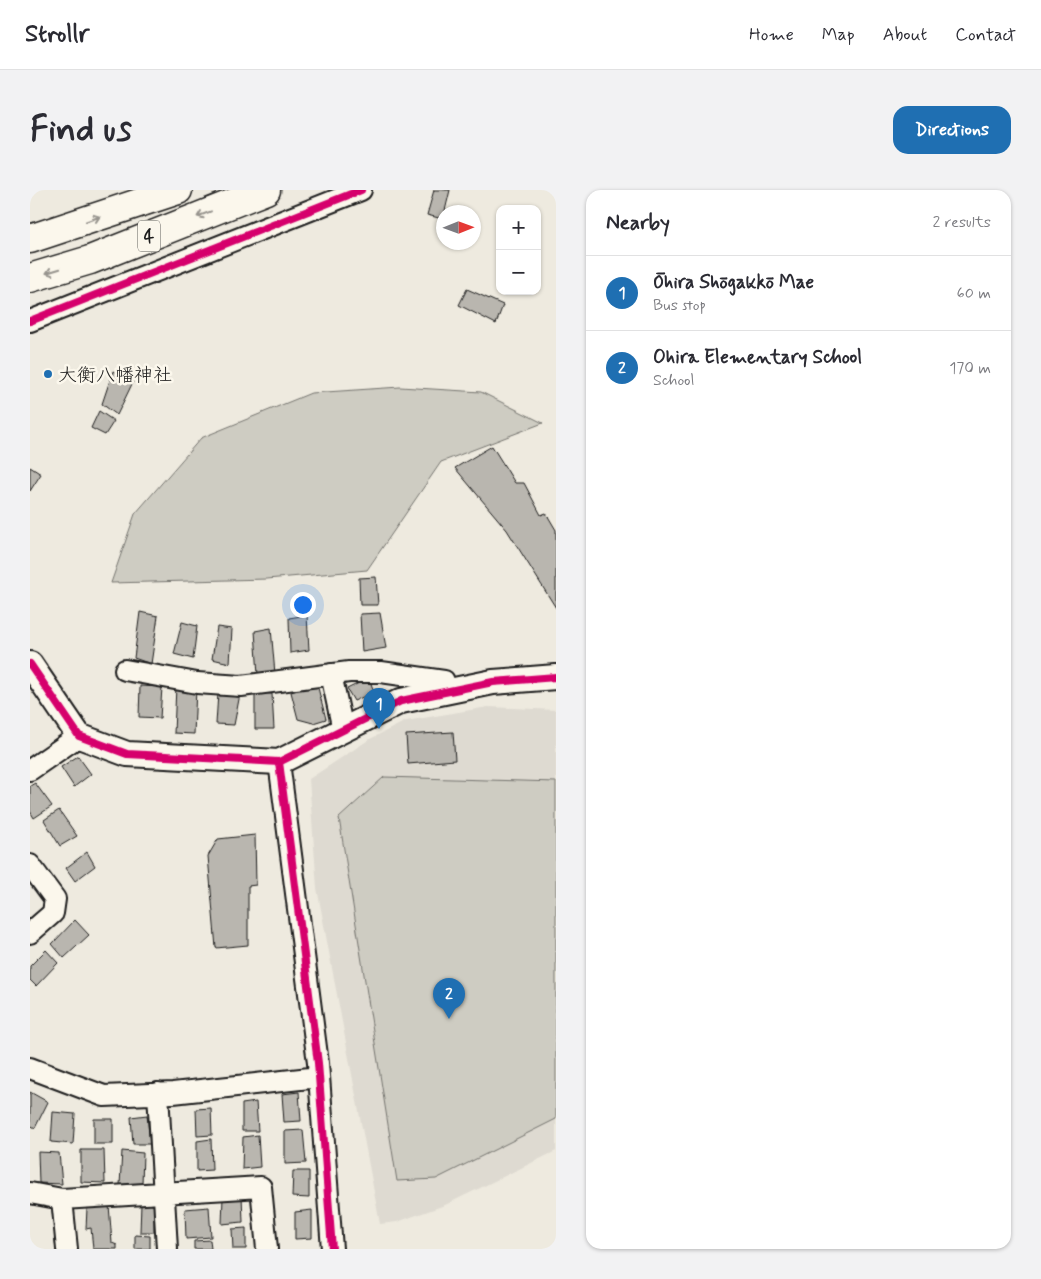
<!DOCTYPE html>
<html lang="en">
<head>
<meta charset="utf-8">
<style>
  body { margin:0; font-family:Mynerve,"Klee One",sans-serif; background:#f2f2f3; color:#2b2b33 }
  .controls { position:absolute; right:15px; top:15px; display:grid; overflow:hidden; border-radius:10px; box-shadow:0 1px 4px #0004 }
  .controls button { width:45px; height:45px; display:grid; place-items:center; padding:0; border:0; border-bottom:1px solid #e1e1e2; background:#fff; color:#2b2b33; font:25px sans-serif }
  .compass { position:absolute; left:406px; top:15px; width:45px; height:45px; border-radius:50%; background:#fff; box-shadow:0 1px 4px #0004; rotate:89deg }
  .you { position:absolute; left:272px; top:414px; width:18px; height:18px; margin:-12px; border:4px solid #fff; border-radius:50%; background:#1a73e8; box-shadow:0 0 0 8px #1a73e833 }
  .badge { display:grid; place-items:center; width:32px; height:32px; border-radius:50%; background:#1f6fb2; color:#fff; font-size:16px; font-weight:700 }
  .pin { position:absolute; translate:-50% -41px; filter:drop-shadow(0 1px 2px #0008) }
  .pin::after { content:''; position:absolute; top:26px; width:18px; height:15px; background:inherit; clip-path:polygon(0 0,100% 0,50% 100%) }
  .list { margin:0; padding:0; list-style:none }
  h2 { display:flex; justify-content:space-between; align-items:center; height:65px; margin:0; padding:0 20px; font-size:21px }
  h2 small { font-size:16px; font-weight:400; color:#7c7c81 }
  .list li { display:grid; grid-template-columns:32px 1fr auto; gap:15px; align-items:center; box-sizing:border-box; height:75px; padding:0 20px; border-top:1px solid #e1e1e2 }
  .list b { display:block; font-size:19px; white-space:nowrap }
  .list p { margin:0; font-size:16px; white-space:nowrap; color:#7c7c81 }
  .list em { font-size:16px; font-style:normal; color:#7c7c81 }
  .map { position:relative; flex:none; width:526px; height:1059px; overflow:hidden; border-radius:15px }
  header { display:flex; align-items:center; gap:30px; box-sizing:border-box; height:70px; padding:0 25px; background:#fff; border-bottom:1px solid #e1e1e2 }
  header strong { font-size:24px }
  nav { display:flex; gap:28px; margin-inline-start:auto; font-size:18px }
  .intro { display:flex; align-items:center; justify-content:space-between; box-sizing:border-box; height:120px; padding:0 30px }
  h1 { margin:0; font-size:35px }
  .button { padding:12px 22px; border-radius:15px; background:#1f6fb2; color:#fff; font-size:18px; font-weight:700 }
  main { display:flex; gap:30px; padding:0 30px }
  aside { flex:1; background:#fff; border-radius:15px; box-shadow:0 1px 4px #0004 }
  .map>svg:first-child { display:block }
  .built { fill:#dedad1 }
  .green { fill:#ceccc2; stroke:#75746f }
  .building { fill:#b9b6af; stroke:#1c1c1c }
  .lines { fill:none; stroke-linecap:round; stroke-linejoin:round }
  .minor-casing { stroke:#1c1c1c; stroke-width:24 }
  .tertiary-casing { stroke:#1c1c1c; stroke-width:28 }
  .trunk-casing { stroke:#1c1c1c; stroke-width:31 }
  .minor { stroke:#fbf7ec; stroke-width:20 }
  .tertiary { stroke:#fbf7ec; stroke-width:24 }
  .trunk { stroke:#fbf7ec; stroke-width:28 }
  .cycleway-casing { stroke:#fbf7ec; stroke-width:11 }
  .cycleway { stroke:#d6006c; stroke-width:8 }
  .oneway { stroke:#97948e }
  .poi-dot { fill:#1f6fb2; stroke:#fbf7ec; stroke-width:2 }
  .labels { text-anchor:middle; stroke-width:5; stroke-linejoin:round; paint-order:stroke }
  .shield { fill:#fbf7ec; stroke:#5f5e5a; stroke-width:1 }
  .shield-label { font-size:18px; font-weight:bold; fill:#1c1c1c }
  .poi-label { font-size:19px; fill:#1c1c1c; stroke:#fbf7ec; text-anchor:start }
</style>
</head>
<body>
<header>
<strong>Strollr</strong>
<nav><a>Home</a><a>Map</a><a>About</a><a>Contact</a></nav>
</header>
<div class="intro"><h1>Find us</h1><a class="button">Directions</a></div>
<main>
<div class="map">
<svg width="526" height="1059" viewBox="0 0 526 1059">
  <rect width="100%" height="100%" fill="#eeeadf"/>
  <filter id="ink" filterUnits="userSpaceOnUse"><feTurbulence type="fractalNoise" baseFrequency=".02" numOctaves="2"/><feDisplacementMap in="SourceGraphic" scale="10" xChannelSelector="R" yChannelSelector="G"/><feConvolveMatrix kernelMatrix="1 2 1 2 8 2 1 2 1" color-interpolation-filters="sRGB"/></filter>
  <g filter="url(#ink)">
    <path class="built" d="M458 517 526 520V961L415 1015 367 1032 350 1034 287 698 279 589 340 549 376 531Z"/>
    <path class="green" d="M370 197 451 202 513 233 411 272 337 380 237 389 81 393 105 324 171 248 281 203Z
      M354 587 526 592V929L406 989 367 991 309 628Z"/>
    <path class="building" d="M404 0H420L413 29 397 25Z
      M437 99 473 115 466 134 429 115Z
      M83 181 103 192 87 225 72 214Z
      M69 221 84 231 75 245 61 238Z
      M462 256 485 293H494L511 325 516 323 526 340V418L477 340 425 278Z
      M0 277 11 284 0 301Z
      M346 387 348 415H330L329 388Z
      M110 422 128 426 121 474 104 468Z
      M350 423 356 458 332 462 330 424Z
      M277 425 279 460 260 463 259 428Z
      M152 432 167 436 163 469 144 464Z
      M187 437 202 439 200 473 182 469Z
      M241 438 245 484 228 485 225 441Z
      M339 488 344 502 324 511 317 499Z
      M287 494 296 529 283 533 268 529 261 502Z
      M110 496 132 497 130 528 109 527Z
      M146 496 166 498 164 544 144 543Z
      M188 503 210 504 204 535 186 534Z
      M225 503 242 504 244 539H225Z
      M423 542 425 570 378 574 376 545Z
      M48 566 61 584 44 597 31 577Z
      M5 593 22 616 4 628 0 621V596Z
      M29 620 47 646 30 656 14 630Z
      M225 645 226 695 218 696V755L186 758 178 666 188 649Z
      M57 662 65 676 45 691 36 678Z
      M45 730 59 745 34 768 22 754Z
      M16 760 28 773 6 796 0 790V776Z
      M0 902 18 912 5 938 0 935Z
      M269 902 271 931 254 932 252 904Z
      M226 912 228 941H212V914Z
      M181 918 182 945 167 946 166 919Z
      M23 922 45 924 43 954 21 952Z
      M117 925 120 954H103L101 927Z
      M64 929H83V954H64Z
      M273 940 276 973 255 974V941Z
      M228 945 230 977 212 979 213 947Z
      M181 949 182 980 167 981V951Z
      M51 960H74L75 993 51 992Z
      M92 961 113 963 112 994 90 995Z
      M8 962 29 963 32 994 9 993Z
      M263 981H279V1008L262 1007Z
      M212 1006 213 1032 192 1034 193 1007Z
      M124 1013V1042H110L111 1014Z
      M79 1015 82 1053 87 1055V1059H63L61 1038 56 1039 57 1018Z
      M179 1017 181 1047 156 1049 155 1019Z
      M282 1020V1048L265 1049V1022Z
      M216 1038V1059H203L202 1039Z
      M105 1045 120 1046V1059H105Z
      M180 1050 181 1059H164V1051Z"/>
    <g class="lines">
      <defs>
        <path id="minor" d="M0 131 331 0
          M95 480 167 493 211 496 319 482H351L414 491 417 502
          M301 484 313 540
          M249 572 288 873 302 1059
          M0 580 49 546
          M0 675 25 709 23 723 0 743
          M0 878 74 906 143 903 289 887
          M128 903 137 1059
          M0 1003 32 1009 231 997 237 1059
          M32 1009 37 1059"/>
        <path id="tertiary" d="M0 474 49 546 97 564 249 572 371 511 463 492 526 487"/>
        <path id="trunk" d="M0 49 148 0
          M0 88 60 70 236 0"/>
      </defs>
      <use href="#minor" class="minor-casing"/>
      <use href="#tertiary" class="tertiary-casing"/>
      <use href="#trunk" class="trunk-casing"/>
      <use href="#minor" class="minor"/>
      <use href="#tertiary" class="tertiary"/>
      <use href="#trunk" class="trunk"/>
      <defs>
        <path id="cycleway" d="M0 131 331 0
          M0 474 49 546 97 564 249 572 371 511 463 492 526 487
          M249 572 288 873 302 1059"/>
      </defs>
      <use href="#cycleway" class="cycleway-casing"/>
      <use href="#cycleway" class="cycleway"/>
    </g>
    <defs><path id="oneway-shaft" d="M-6 0H5M1.5-3L5.5 0L1.5 3" fill="none" stroke-width="1.6" stroke-linecap="round" stroke-linejoin="round" transform="scale(1.25)"/></defs>
    <g class="oneway">
      <use href="#oneway-shaft" transform="translate(174 24) rotate(159)"/>
      <use href="#oneway-shaft" transform="translate(63 29) rotate(-19)"/>
      <use href="#oneway-shaft" transform="translate(23 81) rotate(163)"/>
    </g>
  </g>
  <circle class="poi-dot" cx="18" cy="184" r="5"/>
  <g class="labels">
    <rect class="shield" x="108" y="30.5" width="22" height="31" rx="4"/>
    <g class="shield-label">
      <text x="119" y="52">4</text>
    </g>
    <g class="poi-label">
      <text x="28" y="191">大衡八幡神社</text>
    </g>
  </g>
</svg>
<div class="controls">
<button>+</button>
<button>−</button>
</div>
<svg class="compass" viewBox="-18 -18 36 36"><path d="M0-13l5 13h-10z" fill="#e53935"/><path d="M0 13l5-13h-10z" fill="#7c7c81"/></svg>
<div class="you"></div>
<div class="pin badge" style="left:349px;top:539px">1</div>
<div class="pin badge" style="left:419px;top:829px">2</div>
</div>
<aside>
<h2>Nearby<small>2 results</small></h2>
<ul class="list">
<li><span class="badge">1</span><div><b>Ōhira Shōgakkō Mae</b><p>Bus stop</p></div><em>60 m</em></li>
<li><span class="badge">2</span><div><b>Ohira Elementary School</b><p>School</p></div><em>170 m</em></li>
</ul>
</aside>
</main>
</body>
</html>
